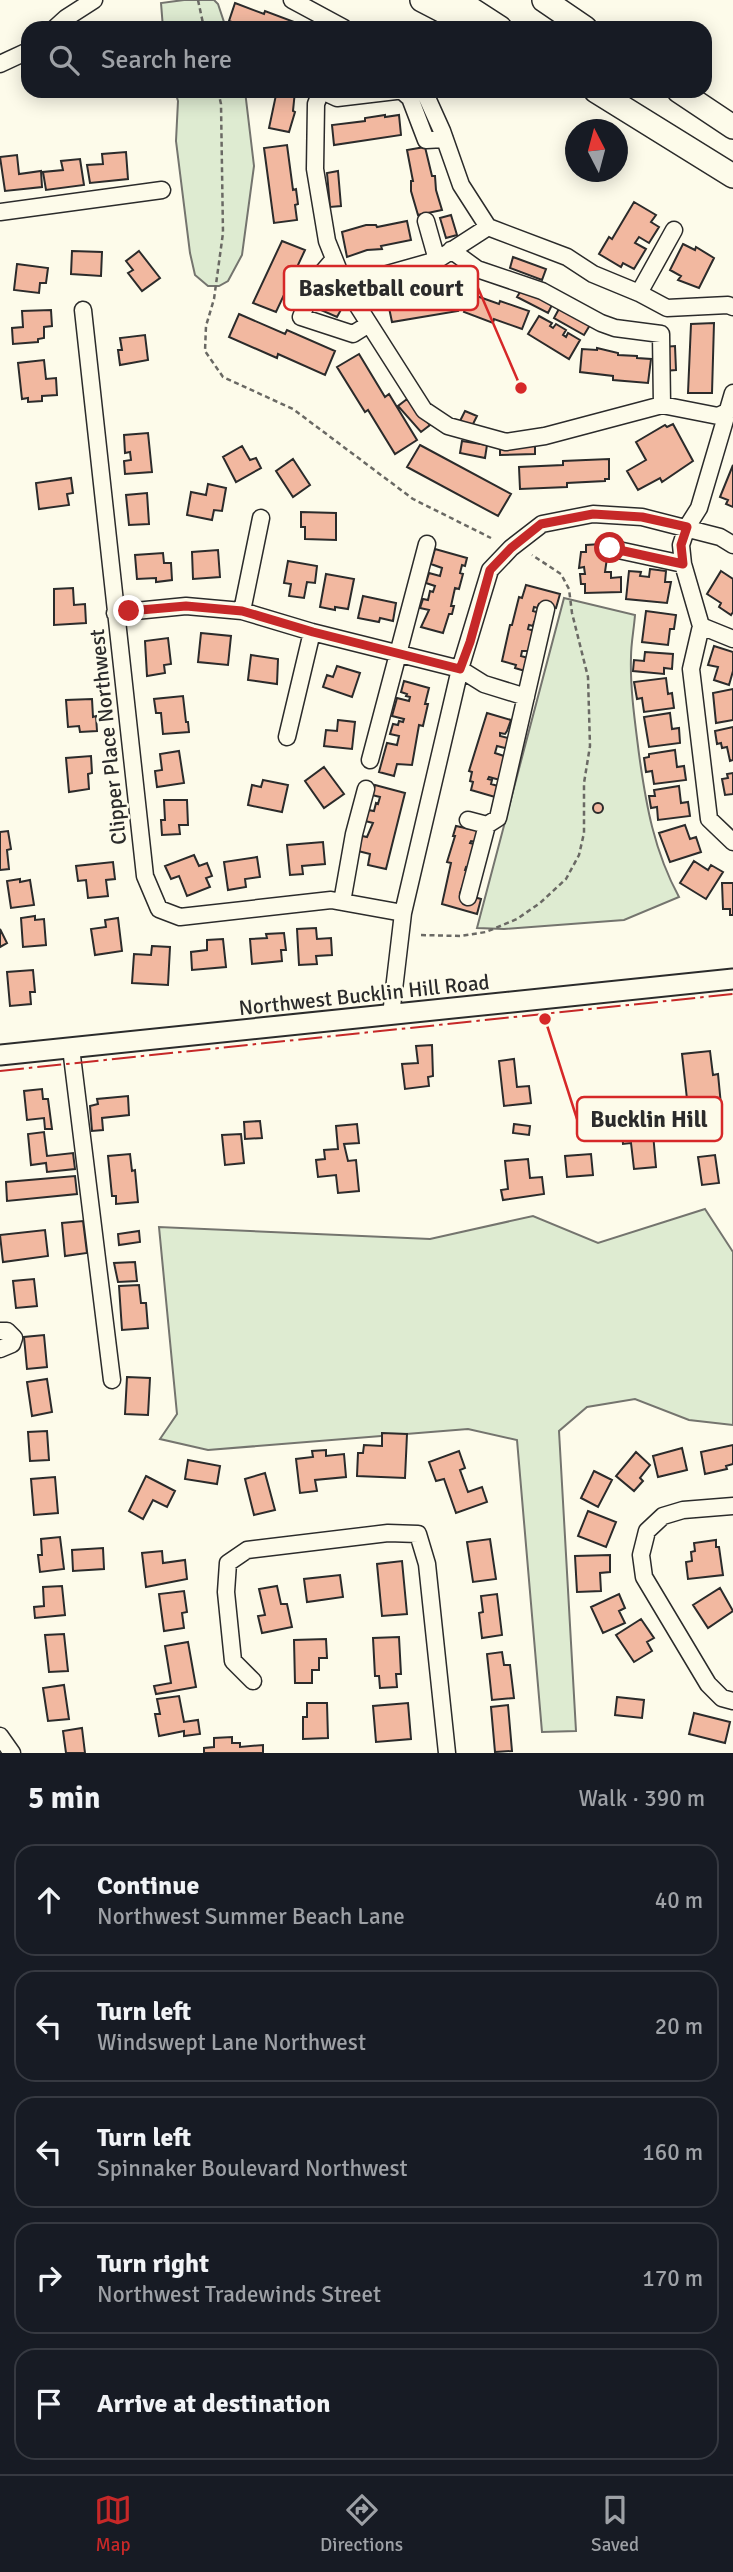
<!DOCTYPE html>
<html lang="en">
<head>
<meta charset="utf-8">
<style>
  body { margin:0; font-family:Signika,sans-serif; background:#242831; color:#f1f3f6 }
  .compass { position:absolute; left:565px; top:119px; width:63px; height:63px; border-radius:50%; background:#171b24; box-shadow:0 4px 18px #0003; rotate:354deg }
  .stop { position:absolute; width:21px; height:21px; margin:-16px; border:5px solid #c62828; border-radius:50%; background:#fff }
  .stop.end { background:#c62828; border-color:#fff; box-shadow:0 2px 7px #0008 }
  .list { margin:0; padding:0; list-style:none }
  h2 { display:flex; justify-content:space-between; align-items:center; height:91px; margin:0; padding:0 28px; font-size:30px }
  h2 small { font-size:23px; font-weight:400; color:#9ea1a6 }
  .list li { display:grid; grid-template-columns:46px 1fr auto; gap:21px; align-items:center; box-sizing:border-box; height:112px; margin:0 14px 14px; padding:0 14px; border:2px solid #363941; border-radius:21px }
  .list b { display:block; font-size:26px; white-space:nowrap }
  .list p { margin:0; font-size:23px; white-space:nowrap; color:#9ea1a6 }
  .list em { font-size:23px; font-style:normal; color:#9ea1a6 }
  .icon { flex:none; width:38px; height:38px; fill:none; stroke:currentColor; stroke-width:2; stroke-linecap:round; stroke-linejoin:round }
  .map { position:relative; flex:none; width:733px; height:1753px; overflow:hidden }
  .search { position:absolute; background:#171b24; box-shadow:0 4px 18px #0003; left:21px; right:21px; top:21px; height:77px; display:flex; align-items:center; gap:18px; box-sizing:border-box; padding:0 24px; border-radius:21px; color:#9ea1a6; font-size:26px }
  .sheet { height:721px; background:#171b24 }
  nav { display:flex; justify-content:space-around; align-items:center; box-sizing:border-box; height:98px; border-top:2px solid #363941; background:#171b24; font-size:19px; color:#9ea1a6 }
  nav a { display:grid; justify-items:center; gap:4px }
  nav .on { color:#c62828 }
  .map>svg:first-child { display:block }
  .green { fill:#deebd1; stroke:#74746e; stroke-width:2 }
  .building { fill:#f2b8a0; stroke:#2b2b2b; stroke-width:2 }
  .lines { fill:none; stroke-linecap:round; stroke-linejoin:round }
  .minor-casing { stroke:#2b2b2b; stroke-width:19 }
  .major-casing { stroke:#2b2b2b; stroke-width:23 }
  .highway-casing { stroke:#2b2b2b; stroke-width:26 }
  .path { stroke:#6a6964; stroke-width:2.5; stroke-dasharray:5 3.5; stroke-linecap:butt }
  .minor { stroke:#fdfbea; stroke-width:16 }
  .major { stroke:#fdfbea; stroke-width:19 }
  .highway { stroke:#fdfbea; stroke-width:23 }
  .power { stroke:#c62828; stroke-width:2; stroke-dasharray:24 5 3.5 5; stroke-linecap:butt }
  .route { stroke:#c62828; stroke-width:9 }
  .labels { text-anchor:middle; stroke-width:5; stroke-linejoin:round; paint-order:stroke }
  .street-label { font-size:21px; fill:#2b2b2b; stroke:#fdfbea }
  .leader { fill:none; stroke:#d62828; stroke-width:2.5 }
  .callout-dot { fill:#d62828; stroke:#fdfbea; stroke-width:2.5 }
  .callout { fill:#fdfbea; stroke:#d62828; stroke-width:2.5 }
  .callout-label { font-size:23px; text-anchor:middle; font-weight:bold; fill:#2b2b2b }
</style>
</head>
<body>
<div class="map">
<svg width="733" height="1753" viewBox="0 0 733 1753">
  <rect width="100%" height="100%" fill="#fdfbea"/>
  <path class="green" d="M184 0H214L218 4 226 28H163L161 3Z
    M175 91H245L254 166 242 255 228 281 219 286H208L195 275 190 253 176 141 178 101Z
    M564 598 635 615C634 629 631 643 631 657 630 689 635 722 639 754 646 805 654 851 679 897L624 920 504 929 477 928Z
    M705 1209 733 1252V1425L689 1420 635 1399 587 1407 559 1431 576 1731 542 1732 517 1440 468 1429 208 1450 160 1439 177 1414 159 1227 430 1239 533 1216 598 1243Z"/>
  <path class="building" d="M235 3 264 14 265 11 297 23 295 28H248L229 21Z
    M274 91H295L293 111 295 112 289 132 269 128 276 95 273 94Z
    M385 115V117L399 115 401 135 334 145 332 125 365 121V118Z
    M287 145 293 190 296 189 298 204 295 205 297 220 274 223 264 148Z
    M425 147 432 176H435L436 190 442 210 418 215 411 191V181H413L407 150Z
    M126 152 128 179 90 183 87 165 103 164 102 154Z
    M17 155 19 174 41 171 42 187 5 191 0 157Z
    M80 159 84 185 46 190 43 172 63 170 61 161Z
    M338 171 341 206 330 207 327 173Z
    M634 202 656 215 651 222 659 227 649 243 639 237 635 243 646 249 634 269 623 263 621 267 599 254 609 237 612 239Z
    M451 215 457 235 446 238 440 218Z
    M407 221 411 240 381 246 382 249 367 250 347 257 342 232 366 225H376L377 227Z
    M282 241 305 250 276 312 253 303Z
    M683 244 695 250 696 247 714 258 699 288 678 280 681 276 670 270Z
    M72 251 102 252 101 276 71 274Z
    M139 251 160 278 142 291 128 273 133 270 126 261Z
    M513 257 546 269 542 280 510 268Z
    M17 264 48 268 46 283H40L39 293 14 290Z
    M452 286 458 311 392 322 388 303 418 296V293Z
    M523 287 553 303 548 313 517 297Z
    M471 294 499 304 500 301 529 311 522 329 494 319 493 323 464 312Z
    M320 295 343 306 337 317 314 307Z
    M560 307 590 325 584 335 554 318Z
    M51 310 52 326 44 327V338L38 339V342L13 344 12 328 23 327 22 311Z
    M239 314 285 334 287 330 335 351 325 375 278 354 277 358 229 337Z
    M539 316 552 323 550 326 553 328 556 324 566 330 563 335 566 337 568 333 580 340 569 359 528 334Z
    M714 323 712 393H688L691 324Z
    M145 335 148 360 120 365 118 350H122L120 338Z
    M675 346 676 370 664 371 663 347Z
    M597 348 618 353V355L637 356V358L651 359 648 383 613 380V376L580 372 582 349 597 350Z
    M359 354 385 397 389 394 417 440 395 454 368 410 365 412 337 367Z
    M44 360 46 379 56 378 57 395 42 396V401L28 402V398L22 399 18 363Z
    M407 399 430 425 421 432 398 406Z
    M465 411 477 416 472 426 460 421Z
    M673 424 693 461 662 482 660 478 638 490 627 471 646 460 636 442 665 425 667 427Z
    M148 433 152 472 125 474 124 461 131 460 130 452 125 453 124 435Z
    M462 441 487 445 485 458 460 453Z
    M535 442V454L500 455V444Z
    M420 445 511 494 498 516 407 467Z
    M242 446 250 460 256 458 261 468 236 482 223 457Z
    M293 459 310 485 293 497 276 471Z
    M609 459V479H605V481L567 483V487L520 489 519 467 563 465V461Z
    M733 465V507L726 504 728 500 720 497Z
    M71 478 73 493 67 494 69 505 39 509 36 483Z
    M208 484 226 488 222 511 214 510 212 520 187 515 191 492 206 495Z
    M147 493 149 524 129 525 126 495Z
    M301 512 336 513V540L305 539V527H301Z
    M601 544V551H608L605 572H611V578L621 577V592L585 593V584H581L580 574H585L584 567 579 568 581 552H586V545Z
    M435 549 467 558 465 566 462 565 460 573 463 574 459 589 455 588 451 606H454L452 614H449L443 633 421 627 429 610 420 608 423 599 428 600 430 591 433 592 435 586 426 583 429 573 440 576 442 568 431 564Z
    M218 550 220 577 193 579 192 552Z
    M163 553 164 563H171L172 580 156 582V578L137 579 135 555Z
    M288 561 317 566 315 583 307 582 304 598 289 596 291 584 284 583Z
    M650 569 666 571 665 582H671L667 603 626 599 629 571 641 572 640 576 649 577Z
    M721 571 733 579V612L731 615 719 607 721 603 707 594Z
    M326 574 354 579 348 609 335 607V610L320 607Z
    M526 585 560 594 556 608 539 604 538 608 534 607 533 611 540 613 537 623 534 622 533 626 529 625 528 629 538 632 530 651H522L521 656 528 658 525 671 515 668 516 665 502 661 510 625H512L519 597 522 598Z
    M73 588 74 605 85 604 86 623 54 625V589Z
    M363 596 396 603 393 621 380 618 379 622 358 618Z
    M646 611 676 615 674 629H670L668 645 642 642Z
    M201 633 231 636 228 665 198 662Z
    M168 638 171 664 164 665 165 673 147 676 145 641Z
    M714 646 733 652V671L729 685 714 680 718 667 708 665Z
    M645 652 673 654 672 669 664 668V674L633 671 634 660 644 661Z
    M251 655 278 659 277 684 248 680Z
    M337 666 360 673 352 697 323 687 327 675 333 677Z
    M666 678 668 694 672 693 674 708 644 712 642 698 637 699 634 682Z
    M404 681 429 688 425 704H428L423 726 419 725 412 765 397 764 394 776 379 772 387 743 397 745 399 736 390 734 393 724 398 725 399 721 403 722 404 719 392 716 397 698 409 701 410 697 406 696 407 694 401 692Z
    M733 689V720L716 723 713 693Z
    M183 696 186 722H188L189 732 163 734 161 713H156L154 699Z
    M92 699 93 717 96 716 97 731 80 732 79 726 68 727 66 700Z
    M487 713 511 720 507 731 505 734 500 733V736L512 739 509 749 497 746 495 753 507 757 500 780 489 777 488 779 492 780 491 784 498 786 495 797 471 790 473 782 470 781 472 772 469 771Z
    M670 713 672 729 679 728 680 743 649 747 644 717Z
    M338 720 355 722 352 749 324 746 326 730 337 731Z
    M733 727V760L730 761 727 747 722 748 721 743 717 744 715 731Z
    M675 750 677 767 684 766 686 780 654 784 652 771 646 772 644 758 649 757V754Z
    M179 751 184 783 157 787 155 771 162 770 160 754Z
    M91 756 92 773 88 774 89 789 69 792 66 758Z
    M324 767 344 794 324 808 305 781Z
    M733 773V794L725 795 722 779 728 778 727 774Z
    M263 780 288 785 282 812 248 805 252 785 261 787Z
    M375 785 405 793 386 869 368 865 370 854 358 851 362 836 367 837 373 823 365 821 368 810 374 811 376 803 378 804 380 797 372 795Z
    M679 786 681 803 688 802 690 816 658 820 657 807 651 808 649 796H655L654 790Z
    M164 800H187L188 825H179L180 834 162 835 161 820H165Z
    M593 808a5 5 0 1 1 10 0a5 5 0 1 1-10 0Z
    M472 824 482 827 478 842 471 841 470 843 474 844V869L466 867 465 870 468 871 467 887 463 885 460 893 481 899 477 914 442 904 451 863 447 862 455 836H453L456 826 470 829Z
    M685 825 690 839 696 837 701 852 670 862 659 833Z
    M8 831 11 849 7 850 9 869 0 870V832Z
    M323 842 325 864 302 866 303 874 290 875 287 845Z
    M194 855 199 866 207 863 212 876 206 878 210 887 187 896 179 876 171 879 165 866Z
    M257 857 260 877 245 879 246 887 228 890 224 862Z
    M694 861 708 870 711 865 723 872 706 899 680 883Z
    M113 862 115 879 106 880 108 896 88 898 86 880 78 881 76 866Z
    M20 879V882L30 880 34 905 11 908 7 881Z
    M722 883H733V915H730V909H723Z
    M35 916V920L44 919 46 945 23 947 21 918Z
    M118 918 122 951 95 955 91 929 106 927 105 920Z
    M316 928 317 939 331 938 332 955 316 956 317 964 299 965 297 929Z
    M0 929 7 943 0 947Z
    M284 933 286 950H281L282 961 252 964 250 939 267 938 266 934Z
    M223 939 226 967 192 970 191 952 207 950V940Z
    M152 946 170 947 168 985 132 983 134 954 151 955Z
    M33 970 35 992H30L31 1004 10 1006 7 972Z
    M432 1045 433 1076 428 1077 429 1086 405 1089 402 1064 418 1063 416 1046Z
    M710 1051 713 1075 718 1074 721 1105 688 1108 682 1054Z
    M514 1059 517 1087 529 1086 531 1103 504 1106 499 1061Z
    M42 1089 43 1099H48L52 1129H45L44 1118 27 1120 24 1091Z
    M128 1096 129 1115 102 1118 103 1130 92 1131 90 1106 98 1104 97 1099Z
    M651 1111 656 1167 634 1169 631 1143 623 1144 622 1132 629 1131 628 1113Z
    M260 1121 262 1138 245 1139 244 1122Z
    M357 1124 359 1143 344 1144 348 1161 356 1160 359 1191 338 1193 336 1175 318 1177 316 1160 325 1159 324 1150 338 1149 336 1126Z
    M514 1124 530 1126 529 1135 513 1133Z
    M44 1132 47 1156 73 1153 75 1169 47 1172 46 1163 31 1165 28 1134Z
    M241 1134 244 1163 225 1165 222 1135Z
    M130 1154 132 1171 135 1170 138 1202 116 1204V1196H112L108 1156Z
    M591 1154 593 1175 567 1177 565 1156Z
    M715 1155 719 1183 702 1185 698 1157Z
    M528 1159 530 1178 542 1177 544 1194 503 1200 501 1190 508 1189 505 1161Z
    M75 1176 77 1194 7 1201 6 1182Z
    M83 1221 87 1253 65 1256 62 1223Z
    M45 1230 48 1256 3 1262 0 1235Z
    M139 1231 140 1242 119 1245 118 1234Z
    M135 1262 137 1281 118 1282 114 1263Z
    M34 1279 37 1306 16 1308 13 1281Z
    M139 1285 141 1303H146L148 1328 122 1330 119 1286Z
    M44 1335 47 1367 27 1369 24 1337Z
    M127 1377 150 1378 148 1415 125 1414Z
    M47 1379 52 1412 32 1416 27 1382Z
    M47 1431 49 1460 30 1461 28 1432Z
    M382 1433 407 1434 405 1478 357 1476 358 1453H363L364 1445 382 1446Z
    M733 1445V1464L726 1466 727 1469 705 1474 701 1452Z
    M682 1448 687 1470 658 1477 653 1456Z
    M326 1450V1456L344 1454 346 1477 315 1480 317 1491 300 1493 296 1459 313 1457 312 1451Z
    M459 1451 465 1468 460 1470 468 1492 482 1487 487 1502 456 1513 444 1479 436 1481 429 1462Z
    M636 1452 650 1465 640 1478 643 1481 634 1491 616 1476Z
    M188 1460 220 1466 217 1484 185 1479Z
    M594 1471 612 1480 598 1507 581 1498Z
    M265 1473 275 1510 254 1515 245 1479Z
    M146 1476 175 1491 167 1507 153 1500 143 1519 129 1511Z
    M55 1477 58 1513 34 1515 31 1479Z
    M588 1511 616 1522 606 1547 578 1536Z
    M60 1537 64 1569 40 1572 38 1555H42L41 1539Z
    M490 1539 496 1579 473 1582 467 1542Z
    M716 1540V1547H719L723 1575 688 1579 686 1562 692 1561 691 1552 695 1551 694 1543Z
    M103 1548 104 1569 73 1571 72 1550Z
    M162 1551 163 1563 185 1560 187 1579 146 1587 142 1553Z
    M610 1555V1572L600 1573 601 1591 577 1592 575 1556Z
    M402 1561 407 1614 382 1616 377 1564Z
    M340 1575 343 1597 307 1602 304 1579Z
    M62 1586 65 1615 35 1618 34 1607 44 1606 43 1587Z
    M277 1586 281 1604H287L292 1627 262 1633 258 1616 265 1615 259 1589Z
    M720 1588 733 1611 708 1628 693 1605Z
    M184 1591 187 1612 182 1613 184 1628 164 1631 159 1594Z
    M497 1594 502 1635 482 1638 479 1613 483 1612 481 1596Z
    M619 1594 625 1608 619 1611 625 1623 603 1633 591 1607Z
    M641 1619 654 1638 647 1642 652 1651 634 1662 616 1635Z
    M64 1634 68 1671 49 1672 45 1635Z
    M399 1637 401 1674H396L397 1687 380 1688 379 1676H375L373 1638Z
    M326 1639 327 1658H319V1670H312V1683H295L294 1640Z
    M188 1642 196 1687 156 1694 154 1686 171 1683 165 1646Z
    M502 1652 504 1665H510L514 1698 492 1700 487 1654Z
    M64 1685 69 1719 48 1721 43 1688Z
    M179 1696 184 1722 198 1720 200 1734 184 1736V1731L159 1736 155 1714H160L157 1699Z
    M617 1697 644 1700 642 1718 615 1715Z
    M307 1703H327L328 1738 303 1739V1717H307Z
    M408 1703 411 1739 376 1742 373 1706Z
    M508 1705 512 1751 495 1752 491 1707Z
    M694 1713 730 1722 725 1743 689 1734Z
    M82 1728 85 1753H66L63 1731Z
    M232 1737V1743H240V1747L263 1745V1753H204V1748L214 1747V1738Z"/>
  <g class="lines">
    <defs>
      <path id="minor" d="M292 0 344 28
        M55 28 66 18 94 0
        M0 64 28 51
        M321 91 316 104 315 169 327 241 345 286 424 410 448 426 506 442 545 436 662 405 718 416 733 409
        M322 91 337 98 396 91
        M402 91 410 98 426 140 445 139
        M424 91 442 131 461 185 488 227 567 257 593 274 639 293 667 308 728 305 733 307
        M0 212 162 190
        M426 221 437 260
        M451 250 477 269 542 291 601 323 615 328 661 334 662 405
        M334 259 316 280 301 317 353 334 369 324
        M345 286 437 260 488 227
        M639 293 674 230
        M83 310 145 876 159 909 180 917 331 900 403 913
        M733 393 699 508 687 527 681 545 683 564 701 626 691 669 709 819 733 842
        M609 548 683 564
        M242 611 261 518
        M115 613 186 606 242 611 312 632 460 669 484 684 526 697
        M701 626 733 639
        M287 737 312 632
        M370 760 427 544
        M468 820 487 825
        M468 897 487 825 498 818 546 609
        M342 902 354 834 366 789
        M391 1015 403 913 460 669 490 570 511 548 542 524 593 514 642 517 720 537 733 545
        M71 1048 112 1380
        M0 1331H7L14 1338 12 1344 0 1349
        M733 1506 683 1510 663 1516 647 1531 641 1555 644 1577 708 1684 722 1698 733 1701
        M253 1681 233 1661 226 1592 228 1563 247 1550 388 1533 418 1534 427 1564 447 1753
        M0 1736 12 1753"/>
      <path id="major" d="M0 1055 733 979"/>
      <path id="highway" d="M422 0 476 28
        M457 0 500 28
        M544 0 585 28
        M596 91 733 176
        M679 91 733 127"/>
    </defs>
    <use href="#minor" class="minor-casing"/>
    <use href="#major" class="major-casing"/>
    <use href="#highway" class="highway-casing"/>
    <path class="path" d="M198 0 204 28
      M218 91 221 104 223 233 214 299 206 326 205 351 223 377 293 409 413 499 491 538
      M421 935 460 936 486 932 517 919 540 903 566 879 579 855 584 833V783L590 746 588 677 572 613 569 589 561 574 532 555"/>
    <use href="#minor" class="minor"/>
    <use href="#major" class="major"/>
    <use href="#highway" class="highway"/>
    <path class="power" d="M0 1071 733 994"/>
  </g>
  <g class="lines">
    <path class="route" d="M129 611 186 606 242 611 313 632 460 669 470 642 490 570 511 548 541 524 593 514 642 517 687 527 681 545 683 564 610 548"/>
  </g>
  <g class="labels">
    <g class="street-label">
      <text transform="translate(108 737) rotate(-96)" y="7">Clipper Place Northwest</text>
      <text transform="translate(364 995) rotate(-6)" y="7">Northwest Bucklin Hill Road</text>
    </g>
  </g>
  <path class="leader" d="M521 388L478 288M545 1019L577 1119"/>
  <g class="callout-dot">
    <circle cx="521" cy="388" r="7"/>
    <circle cx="545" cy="1019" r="7"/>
  </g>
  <g class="callout">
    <rect x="284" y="266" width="194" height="44" rx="7"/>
    <rect x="577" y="1097" width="145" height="44" rx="7"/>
  </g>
  <g class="callout-label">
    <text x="381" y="296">Basketball court</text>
    <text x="649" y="1127">Bucklin Hill</text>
  </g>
</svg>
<svg class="compass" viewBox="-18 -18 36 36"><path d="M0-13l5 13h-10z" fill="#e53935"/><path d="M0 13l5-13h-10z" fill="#9ea1a6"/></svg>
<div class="stop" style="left:610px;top:548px"></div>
<div class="stop end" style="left:129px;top:611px"></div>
<div class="search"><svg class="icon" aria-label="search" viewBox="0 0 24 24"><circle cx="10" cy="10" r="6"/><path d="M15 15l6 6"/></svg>Search here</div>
</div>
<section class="sheet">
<h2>5 min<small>Walk · 390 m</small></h2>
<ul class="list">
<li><svg class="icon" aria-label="ahead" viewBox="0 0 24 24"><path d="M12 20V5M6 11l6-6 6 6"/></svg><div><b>Continue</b><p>Northwest Summer Beach Lane</p></div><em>40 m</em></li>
<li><svg class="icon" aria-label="left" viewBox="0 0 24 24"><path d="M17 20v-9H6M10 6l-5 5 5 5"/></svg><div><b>Turn left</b><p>Windswept Lane Northwest</p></div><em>20 m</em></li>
<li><svg class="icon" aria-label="left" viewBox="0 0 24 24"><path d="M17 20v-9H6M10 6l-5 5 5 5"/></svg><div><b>Turn left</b><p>Spinnaker Boulevard Northwest</p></div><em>160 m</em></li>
<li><svg class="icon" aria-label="right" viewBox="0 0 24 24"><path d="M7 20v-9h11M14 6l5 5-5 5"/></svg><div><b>Turn right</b><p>Northwest Tradewinds Street</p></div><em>170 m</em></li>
<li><svg class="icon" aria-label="arrive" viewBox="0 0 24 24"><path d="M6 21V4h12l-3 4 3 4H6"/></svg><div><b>Arrive at destination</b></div></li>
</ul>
</section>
<nav>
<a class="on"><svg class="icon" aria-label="map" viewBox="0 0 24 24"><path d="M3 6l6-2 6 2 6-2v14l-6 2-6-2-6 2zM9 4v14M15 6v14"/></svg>Map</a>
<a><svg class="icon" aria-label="directions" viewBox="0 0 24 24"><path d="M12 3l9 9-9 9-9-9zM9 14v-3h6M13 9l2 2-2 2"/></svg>Directions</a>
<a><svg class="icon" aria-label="saved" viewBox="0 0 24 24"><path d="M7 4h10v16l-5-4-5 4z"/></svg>Saved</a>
</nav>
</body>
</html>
